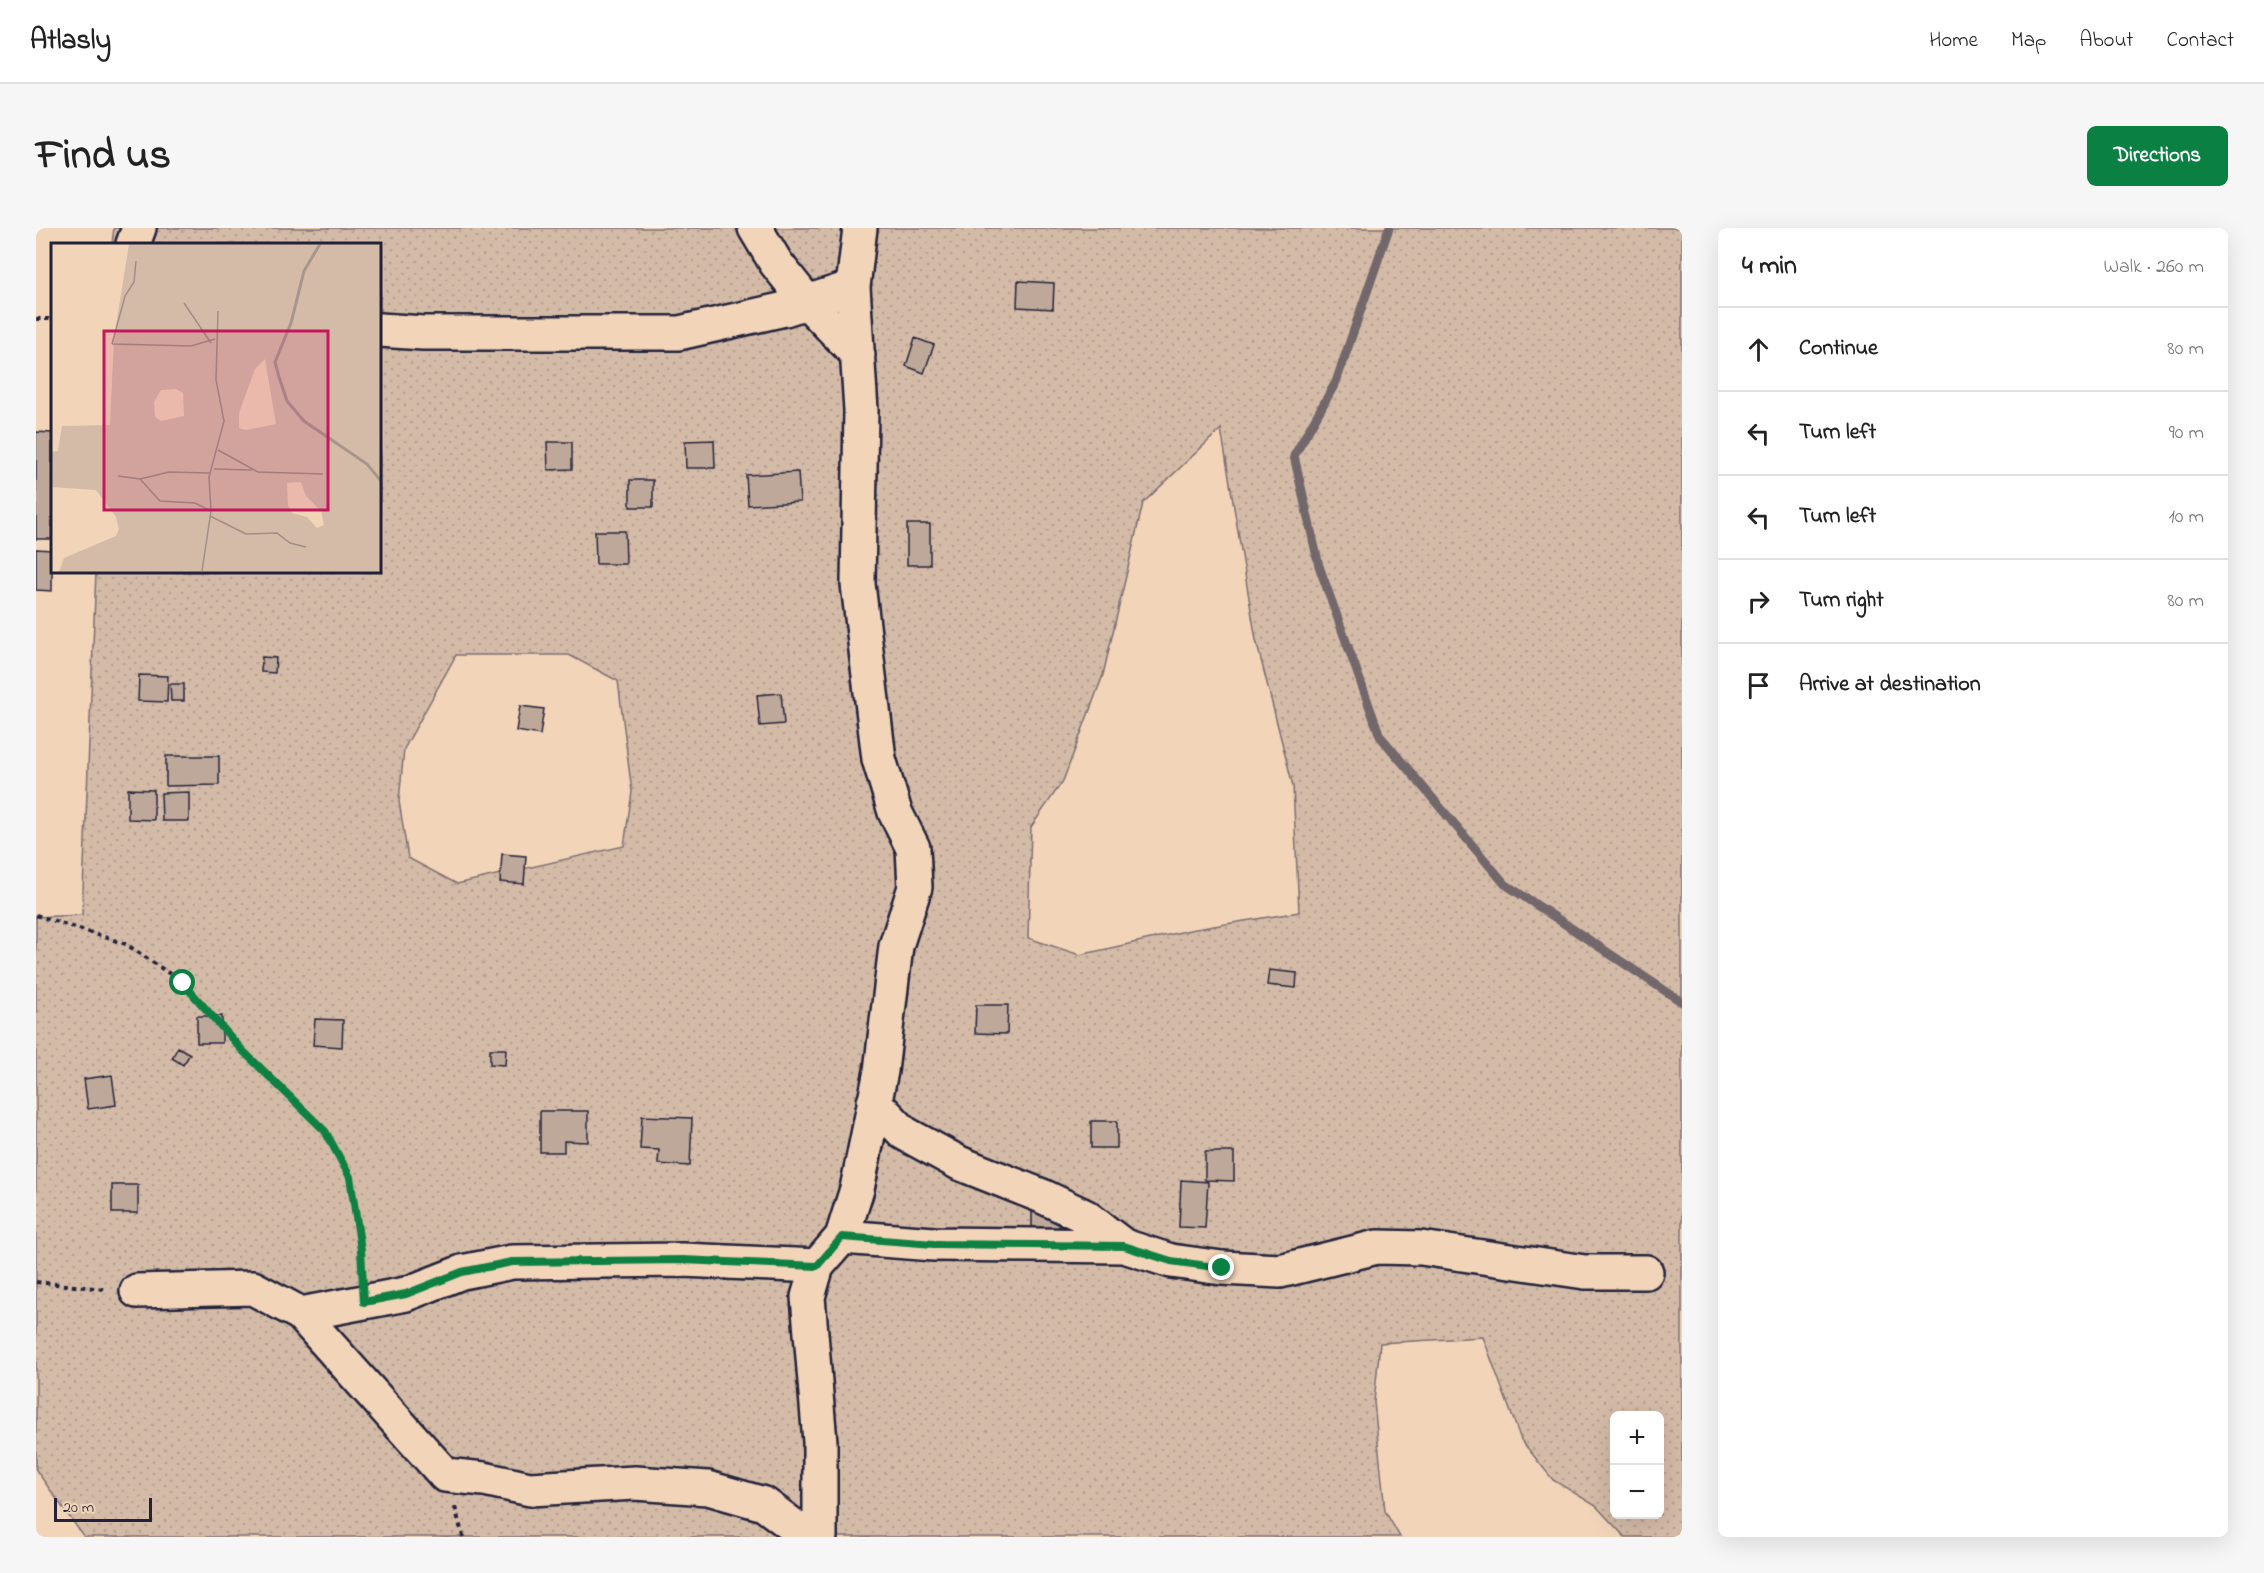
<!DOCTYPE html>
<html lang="en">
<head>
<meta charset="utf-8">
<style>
  body { margin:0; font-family:"Indie Flower",sans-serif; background:#f6f6f6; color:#222 }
  .controls { position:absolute; right:18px; bottom:18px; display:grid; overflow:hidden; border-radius:9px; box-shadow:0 6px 24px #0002 }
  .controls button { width:54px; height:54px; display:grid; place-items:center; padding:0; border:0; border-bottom:2px solid #e0e0e0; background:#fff; color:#222; font:30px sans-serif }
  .scale { position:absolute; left:18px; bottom:15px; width:98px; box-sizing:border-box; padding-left:6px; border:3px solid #22223b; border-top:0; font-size:16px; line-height:21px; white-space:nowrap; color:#22223b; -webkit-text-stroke:4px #f2d5b9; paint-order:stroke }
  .stop { position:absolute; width:18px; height:18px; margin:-14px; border:4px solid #0b8043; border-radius:50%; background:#fff }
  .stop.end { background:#0b8043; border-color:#fff; box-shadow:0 2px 6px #0008 }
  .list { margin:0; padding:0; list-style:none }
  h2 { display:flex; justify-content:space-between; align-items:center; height:78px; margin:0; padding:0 24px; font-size:26px }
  h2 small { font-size:20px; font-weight:400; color:#767676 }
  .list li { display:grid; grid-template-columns:39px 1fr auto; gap:18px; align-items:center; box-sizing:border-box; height:84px; padding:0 24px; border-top:2px solid #e0e0e0 }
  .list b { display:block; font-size:22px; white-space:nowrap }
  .list em { font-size:20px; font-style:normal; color:#767676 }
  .icon { flex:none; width:33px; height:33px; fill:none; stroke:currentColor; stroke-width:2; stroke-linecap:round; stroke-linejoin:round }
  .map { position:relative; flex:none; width:1646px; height:1309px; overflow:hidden; border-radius:9px }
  header { display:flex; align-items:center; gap:36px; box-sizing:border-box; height:84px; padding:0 30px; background:#fff; border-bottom:2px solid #e0e0e0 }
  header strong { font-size:28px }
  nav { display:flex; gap:33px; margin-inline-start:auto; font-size:21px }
  .intro { display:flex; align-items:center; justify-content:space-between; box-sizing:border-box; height:144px; padding:0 36px }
  h1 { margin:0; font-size:42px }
  .button { padding:15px 27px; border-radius:9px; background:#0b8043; color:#fff; font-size:21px; font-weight:700 }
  main { display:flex; gap:36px; padding:0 36px }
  aside { flex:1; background:#fff; border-radius:9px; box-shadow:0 6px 24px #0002 }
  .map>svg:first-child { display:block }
  .green { fill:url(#green-dots); stroke:#7b6e71; stroke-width:1.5; fill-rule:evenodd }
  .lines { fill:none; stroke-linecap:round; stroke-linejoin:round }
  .stream { stroke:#72676c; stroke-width:9 }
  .building { fill:#bea89a; stroke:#22223b; stroke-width:1.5 }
  .minor-casing { stroke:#22223b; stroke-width:38 }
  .path { stroke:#22223b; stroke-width:4; stroke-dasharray:4.5 4.5; stroke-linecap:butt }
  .minor { stroke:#f2d5b9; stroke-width:33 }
  .route { stroke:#0b8043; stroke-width:8 }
  .inset-river { fill:none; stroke:#a8958c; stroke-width:3 }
  .inset-road { fill:none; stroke:#9f8d87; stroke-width:1.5 }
  .view { fill:#c2185b; fill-opacity:0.15; stroke:#c2185b; stroke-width:3 }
  .inset-edge { fill:none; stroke:#22223b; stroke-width:3 }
</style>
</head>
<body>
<header>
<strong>Atlasly</strong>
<nav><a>Home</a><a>Map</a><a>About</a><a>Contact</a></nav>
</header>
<div class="intro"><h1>Find us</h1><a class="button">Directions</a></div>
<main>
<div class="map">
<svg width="1646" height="1309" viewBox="0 0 1646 1309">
  <defs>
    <pattern id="green-dots" width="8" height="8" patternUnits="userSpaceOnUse" patternTransform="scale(1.5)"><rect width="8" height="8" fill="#d4bba7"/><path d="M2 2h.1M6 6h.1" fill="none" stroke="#b6a091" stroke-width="1.8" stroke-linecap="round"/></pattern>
  </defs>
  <rect width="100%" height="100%" fill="#f2d5b9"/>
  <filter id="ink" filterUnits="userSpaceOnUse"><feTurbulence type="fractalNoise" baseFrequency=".0167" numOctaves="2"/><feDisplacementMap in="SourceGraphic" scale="12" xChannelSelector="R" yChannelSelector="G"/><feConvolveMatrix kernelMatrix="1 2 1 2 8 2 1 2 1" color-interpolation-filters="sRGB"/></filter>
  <g filter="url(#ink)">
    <path class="green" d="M78 0H1646V1309H1589L1560 1278 1517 1252 1485 1212 1447 1109 1344 1115 1338 1174 1349 1283 1364 1309H48L0 1242V689L46 687 60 344H344V16H76ZM1185 201 1220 412 1257 558 1263 684 1154 702 1044 727 992 710 995 599 1027 553 1067 447 1107 275ZM420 427H533L582 453 596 564 588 618 421 656 372 630 363 573 368 521ZM1578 1188H1624V1286H1578Z"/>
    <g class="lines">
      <path class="stream" d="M1353 0 1300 154 1258 228 1283 338 1344 508 1469 656 1646 774"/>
    </g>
    <path class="building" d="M982 53 1018 55 1017 81 981 79Z
      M879 110 898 117 888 145 870 138Z
      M0 204 16 205V311H0Z
      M678 212 679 240H650L649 213Z
      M511 214H536V241L512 242Z
      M762 244 764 274 712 277 710 247Z
      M594 252H617V279H594Z
      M871 296H894V337H871Z
      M559 303H589L590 336H560Z
      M0 321 16 322V363L0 362Z
      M226 429 240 430 239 445 225 444Z
      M103 447 132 448 131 474 102 473Z
      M134 456H148V473H135Z
      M745 465 748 496 724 498 721 467Z
      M484 478 508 481 504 507 480 503Z
      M130 528H183V557L130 558Z
      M92 561 118 562V592L92 591Z
      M153 564V593H126L125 565Z
      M466 626 490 628 488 656 464 654Z
      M1233 742 1261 745 1260 760 1231 757Z
      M940 777H972L971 806 939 805Z
      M161 788H186V815H161Z
      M279 791 307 792 306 819 277 817Z
      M142 819 154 826 147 837 136 830Z
      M454 821H470L469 837 454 836Z
      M76 847 80 877 52 881 48 851Z
      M504 883H552V914L528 913V924H504Z
      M606 888 656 890 654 938 622 936 623 922 604 921Z
      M1055 893H1081V920H1055Z
      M1169 924H1198V953L1169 952Z
      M1145 952 1172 954 1169 1000 1143 999Z
      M76 957H102V985H76Z
      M996 978 1024 979 1023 1014H996Z"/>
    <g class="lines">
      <defs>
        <path id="minor" d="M719 0 740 35 771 74 822 127
          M97 16 103 0
          M344 102 387 105H643L749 81 817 59
          M838 874 868 905 923 935 1006 968 1050 989 1088 1018 1135 1033 1186 1040 1244 1043 1341 1019 1385 1020 1549 1044H1610
          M806 1009 898 1016 1088 1018
          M101 1063 217 1060 265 1086 409 1247 448 1251 494 1261 599 1255 672 1260 728 1276 772 1309
          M265 1086 370 1066 426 1044 476 1034 647 1032 781 1038
          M784 1309V1214L772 1069 781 1038 806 1009 821 961 845 843 860 718 879 659 877 620 859 584 843 531 822 356 825 182 817 59 824 0"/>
      </defs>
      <use href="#minor" class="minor-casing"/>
      <path class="path" d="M0 91H16
        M0 687 90 716 147 755 205 821 289 903 314 949 327 1043
        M0 1054 68 1061
        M419 1279 427 1309"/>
      <use href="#minor" class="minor"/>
    </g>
  </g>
  <g class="lines" filter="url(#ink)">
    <path class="route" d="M147 755 205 821 289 903 314 949 325 1022 328 1074 370 1066 426 1044 476 1034 647 1032 781 1038 806 1009 898 1016 1088 1018 1135 1033 1186 1040"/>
  </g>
  <g transform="translate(15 15)">
    <rect width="330" height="330" fill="#f2d5b9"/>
    <path d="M78 1H330V329H8L13 315 65 293 68 286 65 274 45 247 0 244V209L7 208 11 183 59 182 63 95ZM214 116 225 181 195 187 188 185V170L204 126ZM125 146 132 150 133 173 110 178 104 174 103 159 110 147ZM250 239 255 253 270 268 273 282 266 285 256 274 241 270 237 263 236 240Z" fill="#d4bba7" fill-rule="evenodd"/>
    <path class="inset-river" d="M269 1 253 28 240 80 224 119 228 134 236 158 253 178 316 221 330 238"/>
    <path class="inset-road" d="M133 60 160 100M61 101 140 103 164 96M61 101 74 53 83 39 85 18M167 207 207 229 272 231M163 226 201 227M67 233 89 236 109 258 144 260 160 268M89 236 118 229 159 230M159 273 195 291 226 290 239 300 255 304M151 328 160 268 158 234 173 178 165 137 167 68"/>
    <path class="view" d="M53 88H277V267H53Z"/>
    <rect width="330" height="330" class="inset-edge"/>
  </g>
</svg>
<div class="controls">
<button>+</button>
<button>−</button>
</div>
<div class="scale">20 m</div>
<div class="stop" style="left:147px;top:755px"></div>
<div class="stop end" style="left:1186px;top:1040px"></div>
</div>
<aside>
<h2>4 min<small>Walk · 260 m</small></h2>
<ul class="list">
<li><svg class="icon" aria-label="ahead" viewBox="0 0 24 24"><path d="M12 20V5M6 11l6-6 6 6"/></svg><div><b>Continue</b></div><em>80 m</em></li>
<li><svg class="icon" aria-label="left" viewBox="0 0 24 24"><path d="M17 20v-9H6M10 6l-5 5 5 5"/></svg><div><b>Turn left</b></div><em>90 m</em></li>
<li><svg class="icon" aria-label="left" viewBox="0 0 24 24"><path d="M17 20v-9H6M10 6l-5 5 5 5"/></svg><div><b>Turn left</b></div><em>10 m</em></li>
<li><svg class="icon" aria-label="right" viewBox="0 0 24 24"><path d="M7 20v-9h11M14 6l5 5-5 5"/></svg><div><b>Turn right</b></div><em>80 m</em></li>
<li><svg class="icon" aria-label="arrive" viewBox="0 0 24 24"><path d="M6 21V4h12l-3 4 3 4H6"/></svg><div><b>Arrive at destination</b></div></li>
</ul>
</aside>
</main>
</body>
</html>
